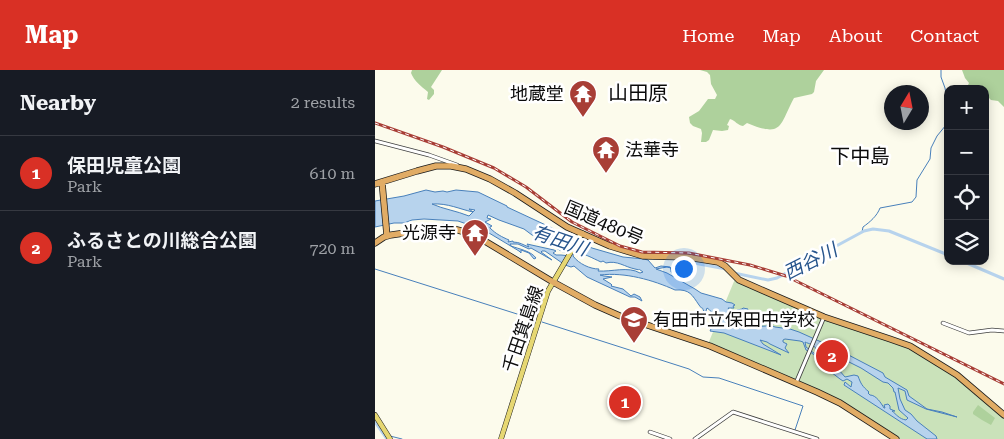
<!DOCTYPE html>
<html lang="en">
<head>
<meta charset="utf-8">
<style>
  body { margin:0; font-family:"Roboto Serif","Noto Sans JP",serif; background:#20242c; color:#f1f3f6 }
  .controls { position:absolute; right:15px; top:15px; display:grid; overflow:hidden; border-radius:10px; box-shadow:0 2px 12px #0003 }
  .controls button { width:45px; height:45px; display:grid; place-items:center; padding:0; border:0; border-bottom:1px solid #363941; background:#171b24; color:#f1f3f6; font:25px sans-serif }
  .compass { position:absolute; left:509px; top:15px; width:45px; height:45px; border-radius:50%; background:#171b24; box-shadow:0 2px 12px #0003; rotate:10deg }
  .you { position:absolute; left:308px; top:198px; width:18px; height:18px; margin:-12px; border:4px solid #fff; border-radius:50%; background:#1a73e8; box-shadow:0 0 0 8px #1a73e833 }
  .badge { display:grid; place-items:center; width:32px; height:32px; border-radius:50%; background:#d93025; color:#fff; font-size:16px; font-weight:700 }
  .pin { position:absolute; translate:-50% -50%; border:2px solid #fff; box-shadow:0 1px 5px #0006 }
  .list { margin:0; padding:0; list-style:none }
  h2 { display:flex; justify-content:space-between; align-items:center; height:65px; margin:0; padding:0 20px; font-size:21px }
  h2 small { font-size:16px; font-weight:400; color:#9ea1a6 }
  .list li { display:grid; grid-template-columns:32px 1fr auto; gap:15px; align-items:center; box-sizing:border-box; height:75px; padding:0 20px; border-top:1px solid #363941 }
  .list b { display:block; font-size:19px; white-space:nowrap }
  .list p { margin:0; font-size:16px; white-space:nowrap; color:#9ea1a6 }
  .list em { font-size:16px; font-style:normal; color:#9ea1a6 }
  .icon { flex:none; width:28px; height:28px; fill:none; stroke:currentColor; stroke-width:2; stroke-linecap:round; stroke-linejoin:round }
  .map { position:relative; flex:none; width:629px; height:369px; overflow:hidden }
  header { display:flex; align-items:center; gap:30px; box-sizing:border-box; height:70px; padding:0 25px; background:#d93025; color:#fff }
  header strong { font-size:24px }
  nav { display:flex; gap:28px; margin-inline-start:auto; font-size:18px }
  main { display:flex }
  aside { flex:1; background:#171b24 }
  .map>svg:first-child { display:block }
  .green { fill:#cae2ba }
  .forest { fill:#aed19c }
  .water { fill:#b7d3ed; stroke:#4880bb; fill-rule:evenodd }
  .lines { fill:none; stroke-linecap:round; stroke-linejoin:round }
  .stream { stroke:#4880bb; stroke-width:1 }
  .river { stroke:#b7d3ed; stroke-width:3 }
  .minor-casing { stroke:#3e3e3e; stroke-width:4.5 }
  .major-casing { stroke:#1c1c1c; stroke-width:5.5 }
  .highway-casing { stroke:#1c1c1c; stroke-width:7 }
  .minor { stroke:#fff; stroke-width:3 }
  .major { stroke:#e6d772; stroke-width:4.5 }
  .highway { stroke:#e1ac65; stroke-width:5.5 }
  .rail-casing { stroke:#a83e36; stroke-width:3 }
  .rail { stroke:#fff; stroke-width:1; stroke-dasharray:4; stroke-linecap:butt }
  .labels { text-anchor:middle; stroke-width:5; stroke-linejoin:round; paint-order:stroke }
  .poi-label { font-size:18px; fill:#0b0b0b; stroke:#fff; text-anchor:end }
  .street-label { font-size:18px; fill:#0b0b0b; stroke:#fff }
  .water-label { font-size:19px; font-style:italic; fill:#26548c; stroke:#fff }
  .quarter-label { font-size:20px; fill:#0b0b0b; stroke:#fff }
</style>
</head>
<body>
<header>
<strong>Map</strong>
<nav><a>Home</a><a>Map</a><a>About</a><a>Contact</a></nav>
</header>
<main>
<aside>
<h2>Nearby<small>2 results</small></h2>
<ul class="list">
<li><span class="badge">1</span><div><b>保田児童公園</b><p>Park</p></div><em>610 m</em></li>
<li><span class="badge">2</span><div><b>ふるさとの川総合公園</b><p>Park</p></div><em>720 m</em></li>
</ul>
</aside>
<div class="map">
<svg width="629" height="369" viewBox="0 0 629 369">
  <rect width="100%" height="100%" fill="#fcfbec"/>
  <path class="green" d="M360 209 416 233 532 276 578 303 629 347V369H522L466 333 333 274Z"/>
  <path class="forest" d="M37 0H67L56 17 59 20V24L54 30 52 29 53 22C46 16 39 11 36 3Z
    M325 0H449L441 11 439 22 437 24 419 28C404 56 408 68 372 53L368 56C362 55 361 51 355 49L352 55 354 56 353 60 347 61 338 60 334 70 331 72H326L327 63 326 59 318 56 315 53 314 47 324 41 333 29H340L342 25 336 14 335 5 332 2Z
    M587 0H629V37L623 31 616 30 613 27H610V19H591L594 13 590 8Z
    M603 335 620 348 616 355 607 350 598 344V342Z"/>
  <path class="water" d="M51 120 60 122 68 121 72 122 81 120 103 122 132 136V137L175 157 202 172 217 178 248 187 269 189 273 190 280 198 286 196 295 197 297 202H296V198L292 197 281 199 292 203 320 219 326 223 347 229 351 232 357 233 360 235 358 236 359 238H353L355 241H357L358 244 362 240 367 239 368 238 373 239 372 242 375 243 374 247 371 246 369 241H365L359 244 362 246 361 248C372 253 383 259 395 255L400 257 415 259 424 262 464 280 508 303 510 307 532 320 534 326 552 339 567 342 582 347 551 339 532 330 530 321 523 318 525 329 530 340 536 344 542 351 561 366 562 369H552L469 315 470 312 476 317 477 312 472 309 468 311 465 309 443 292C442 286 436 282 431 280L428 272 425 271 410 269 408 270V272L412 274 410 278 414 283 395 274 392 272 385 270 388 274 406 285 349 263 335 261 337 257 333 254H335C338 248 339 242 332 238L331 241 332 244 330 241 329 242C326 234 329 242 324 235 317 225 315 219 300 220 278 210 250 202 225 205L229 206 237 207 228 209 236 214 237 215 236 216 248 219 256 226 259 224 265 227 267 231 260 227H255L212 207 199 196 196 197 190 195 170 181H167L166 182 177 190 156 178 154 179 143 174H135L136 176C144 179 156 181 161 188L159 189 154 183 146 180V183L144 181 109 160 83 151 49 149 37 150 29 153H19L0 157V131L29 126ZM57 134C73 133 84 139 98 142L94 139 100 140 94 146C82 141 68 139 57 134ZM113 145 124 150 149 159 157 165 162 166 179 174 181 178 188 182H191L195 184 196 186 186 185H181L178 183 181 181 179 180 152 174 154 177C148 175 145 172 138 172V171L133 172 134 170C127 167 121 164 115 158V157L117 156 110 152 116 149 112 148ZM199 182C209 183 217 188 226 192L228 191 231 193C242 190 250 197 260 199 267 201 261 197 268 202L265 203C253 196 237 202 223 201L224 199C215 199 204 194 198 186ZM430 272C434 274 439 274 441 279L446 280 448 282 467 287 470 290 486 298 508 312 513 313 518 318 519 322H520L524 340 533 348 531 350C524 349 521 344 517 341H520L515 339V336L513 334 509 335 510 338H509C506 333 501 325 495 325L493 323 494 322C487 316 486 314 483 306L479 305 470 307 464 300 457 297 431 277Z"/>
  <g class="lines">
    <path class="stream" d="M566 0V7L570 18 573 35
      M487 162 488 157C495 152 502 146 505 138L537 132 541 127 542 110 555 89 556 78 562 66 571 55 573 36
      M0 199 161 250
      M167 252 314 299 328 307 344 308 428 336 420 360
      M15 366 27 369"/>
    <path class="river" d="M587 191 629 209
      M359 203 393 210 402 208 489 161 498 159 514 161 573 185
      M298 211 304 202 311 200 319 193 351 199
      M0 352 12 369"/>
    <defs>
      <path id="minor" d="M0 71 54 85 82 95
        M568 253 594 263 617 260 629 261
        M421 313 449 247
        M275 362 295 369
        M320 369 358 342 442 369"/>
      <path id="major" d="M0 345 15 369
        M126 369 173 221 207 163"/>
      <path id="highway" d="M7 112 12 166
        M0 114 42 101 61 96H76L91 99 115 109 140 123 192 157 235 176 268 186 312 187 343 192 350 196 364 210 389 221 449 247 515 269 535 276 582 305 629 345
        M0 173 9 167 16 165 71 157 98 164 178 212 220 235 245 246 335 276 442 322 465 333 521 369"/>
    </defs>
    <use href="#minor" class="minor-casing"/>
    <use href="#major" class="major-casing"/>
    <use href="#highway" class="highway-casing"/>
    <use href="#minor" class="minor"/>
    <use href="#major" class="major"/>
    <use href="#highway" class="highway"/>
    <defs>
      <path id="rail" d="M0 53 68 77 119 98 151 117 197 152 245 176 267 182 314 183 375 195 411 206 629 314"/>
    </defs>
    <use href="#rail" class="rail-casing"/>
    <use href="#rail" class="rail"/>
  </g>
  <defs>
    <symbol id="temple-pin" viewBox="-11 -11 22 30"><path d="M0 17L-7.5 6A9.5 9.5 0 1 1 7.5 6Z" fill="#a83e36" stroke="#fff"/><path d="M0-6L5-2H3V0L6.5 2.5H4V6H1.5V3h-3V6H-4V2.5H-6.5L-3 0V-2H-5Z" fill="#fff"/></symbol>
    <symbol id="school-pin" viewBox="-11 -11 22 30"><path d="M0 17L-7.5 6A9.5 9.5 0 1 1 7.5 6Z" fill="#a83e36" stroke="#fff"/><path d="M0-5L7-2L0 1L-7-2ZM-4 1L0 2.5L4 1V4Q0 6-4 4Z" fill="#fff"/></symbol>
  </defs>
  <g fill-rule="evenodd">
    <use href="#temple-pin" x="192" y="8" width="32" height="43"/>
    <use href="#temple-pin" x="215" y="64" width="32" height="43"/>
    <use href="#temple-pin" x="84" y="147" width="32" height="43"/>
    <use href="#school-pin" x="243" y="234" width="32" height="43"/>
  </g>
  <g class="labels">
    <g class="poi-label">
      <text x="189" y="30">地蔵堂</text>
      <text x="250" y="86" text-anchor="start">法華寺</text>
      <text x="81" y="169">光源寺</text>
      <text x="278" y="256" text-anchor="start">有田市立保田中学校</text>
    </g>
    <g class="street-label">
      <text transform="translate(229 153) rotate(23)" y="6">国道480号</text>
      <text transform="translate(148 259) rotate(-71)" y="6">千田箕島線</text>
    </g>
    <g class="water-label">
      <text transform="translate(185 170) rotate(19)" y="7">有田川</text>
      <text transform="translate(435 191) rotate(-27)" y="7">西谷川</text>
    </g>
    <g class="quarter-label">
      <text x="263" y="30">山田原</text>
      <text x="485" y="93">下中島</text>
    </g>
  </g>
</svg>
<div class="controls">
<button>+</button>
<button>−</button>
<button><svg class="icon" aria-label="locate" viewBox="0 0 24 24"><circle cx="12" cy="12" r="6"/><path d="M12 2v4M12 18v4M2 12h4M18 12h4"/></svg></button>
<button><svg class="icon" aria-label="layers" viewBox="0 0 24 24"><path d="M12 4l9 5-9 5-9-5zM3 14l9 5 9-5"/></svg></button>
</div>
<svg class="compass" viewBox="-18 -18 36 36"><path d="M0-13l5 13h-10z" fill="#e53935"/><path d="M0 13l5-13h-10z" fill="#9ea1a6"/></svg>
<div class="you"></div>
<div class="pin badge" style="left:250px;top:332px">1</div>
<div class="pin badge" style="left:457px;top:286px">2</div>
</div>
</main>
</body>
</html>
